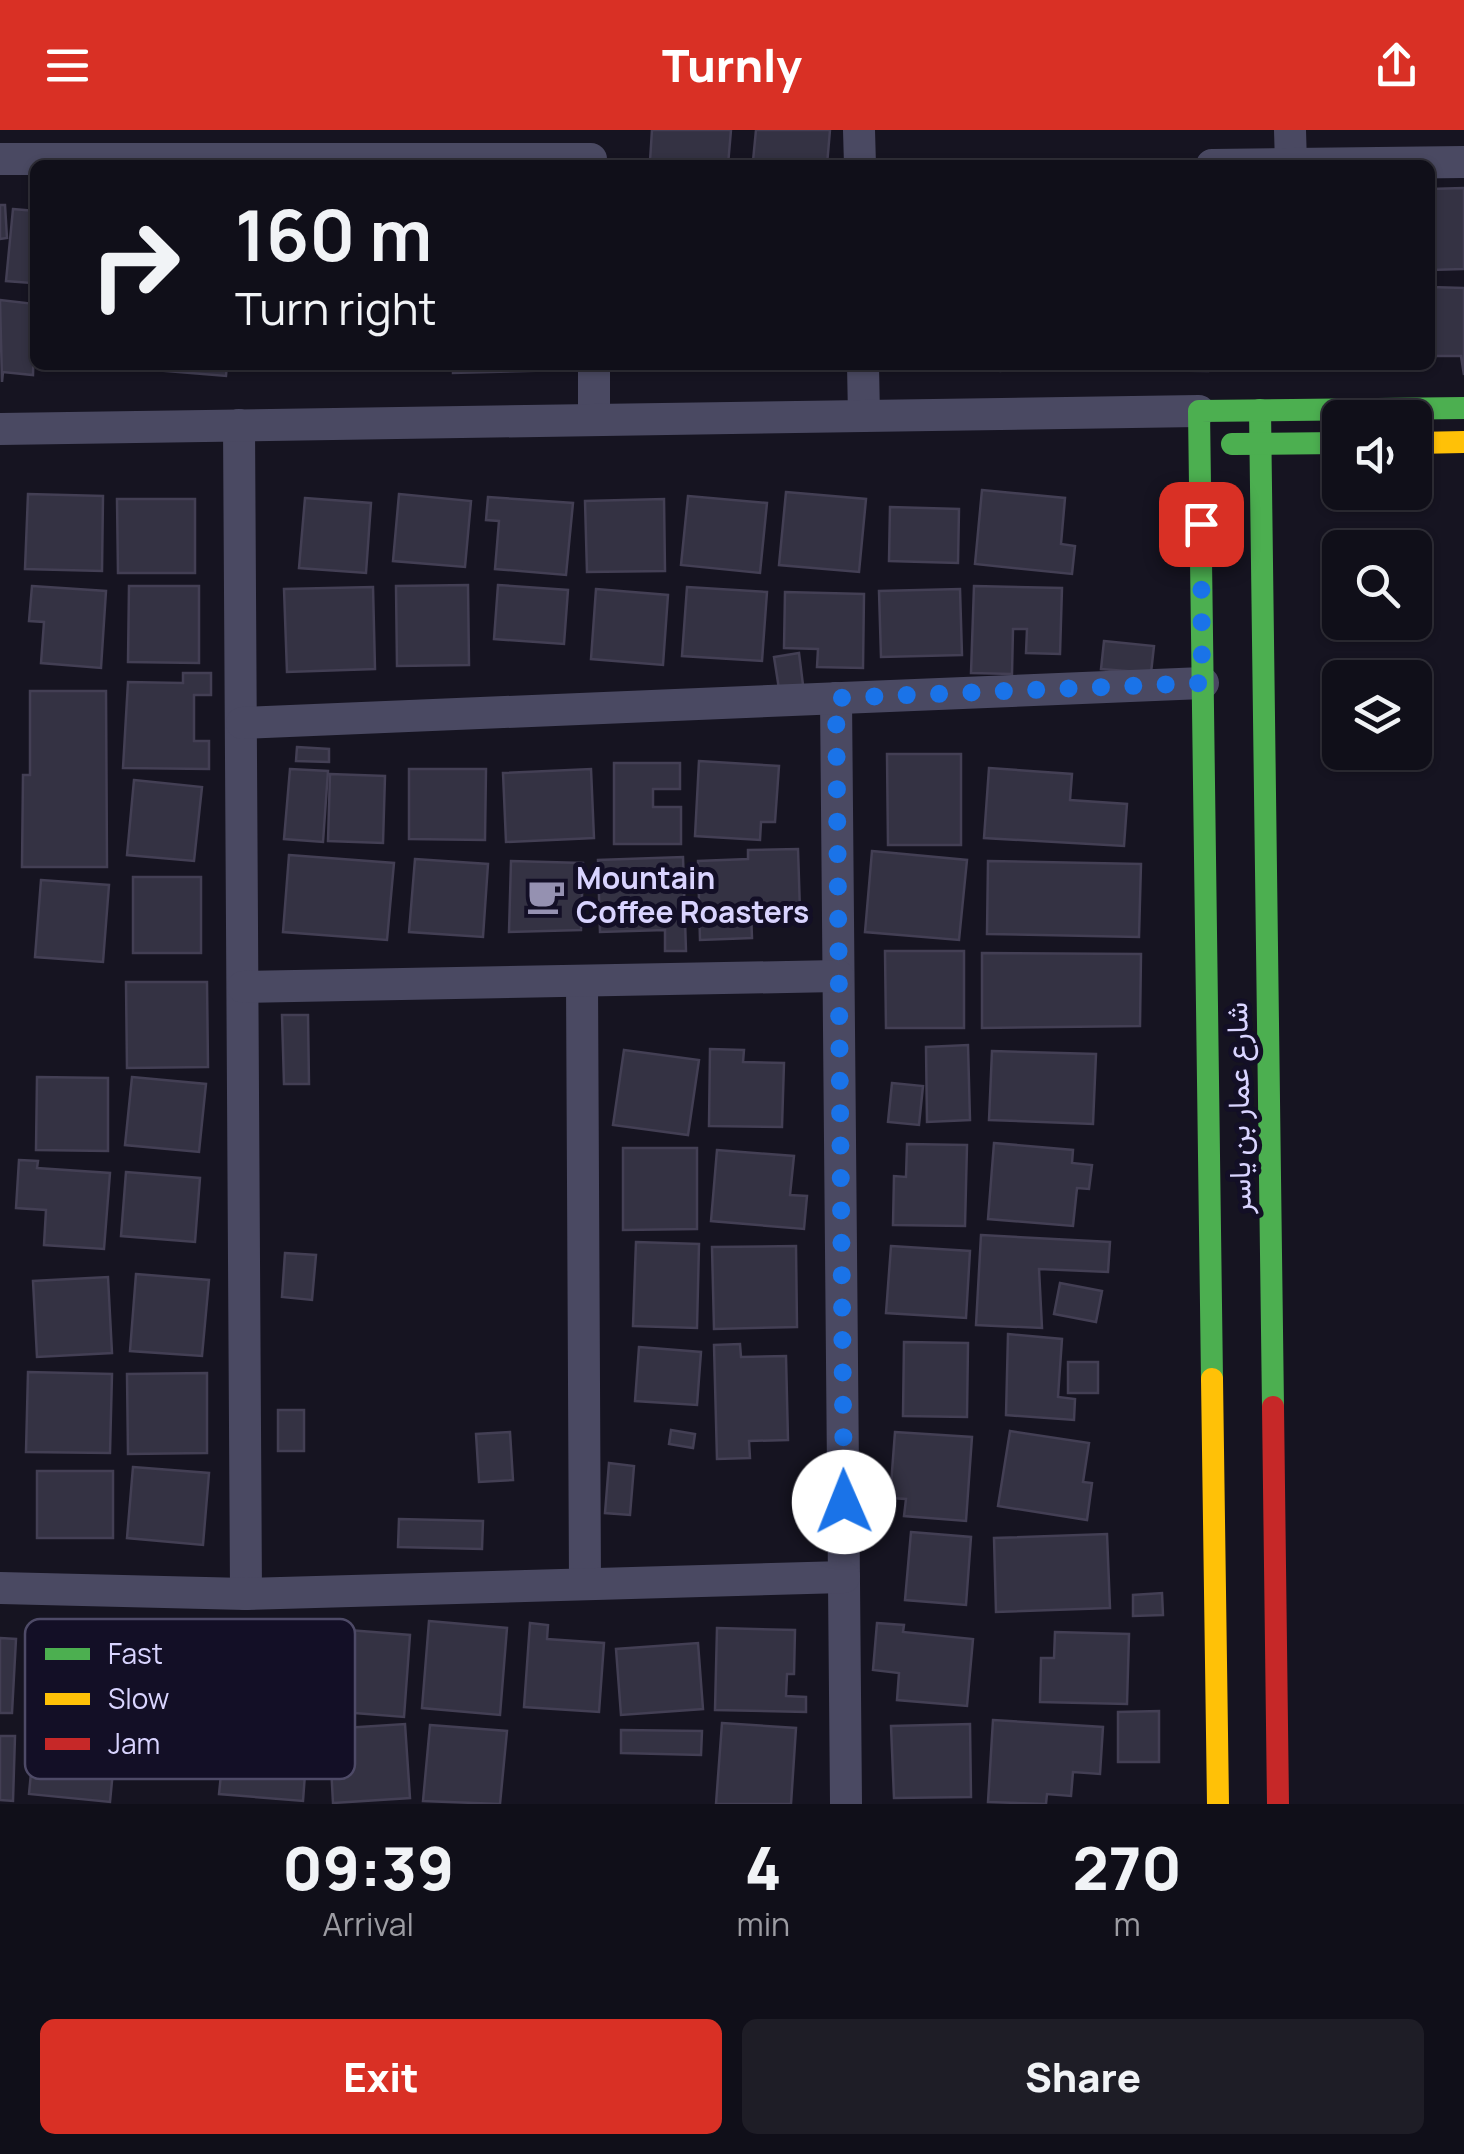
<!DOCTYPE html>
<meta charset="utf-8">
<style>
:root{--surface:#100f19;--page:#1e1d26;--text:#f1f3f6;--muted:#9c9ca2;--line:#302f38;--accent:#d93025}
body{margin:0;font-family:Manrope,Vazirmatn,sans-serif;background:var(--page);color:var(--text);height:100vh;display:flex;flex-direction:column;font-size:38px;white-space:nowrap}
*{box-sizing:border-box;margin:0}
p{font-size:32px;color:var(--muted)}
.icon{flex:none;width:55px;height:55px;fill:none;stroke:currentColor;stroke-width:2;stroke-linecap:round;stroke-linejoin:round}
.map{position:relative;height:1674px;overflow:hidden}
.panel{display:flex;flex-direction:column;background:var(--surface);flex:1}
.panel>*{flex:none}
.guide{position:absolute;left:30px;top:30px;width:1405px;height:210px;border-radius:15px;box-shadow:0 2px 8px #0004,0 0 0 2px var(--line);background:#100f19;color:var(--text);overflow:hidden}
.tools{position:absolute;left:1322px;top:270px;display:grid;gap:20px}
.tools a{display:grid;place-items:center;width:110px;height:110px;border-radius:15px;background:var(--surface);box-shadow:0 2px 8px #0004,0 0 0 2px var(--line);font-size:50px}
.pin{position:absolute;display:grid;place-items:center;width:85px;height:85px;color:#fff;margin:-42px;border-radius:20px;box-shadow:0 5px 15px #0006}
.me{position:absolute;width:110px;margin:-55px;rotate:359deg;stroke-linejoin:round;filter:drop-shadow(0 0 8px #0008)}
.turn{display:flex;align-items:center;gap:35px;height:210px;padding:0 40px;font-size:45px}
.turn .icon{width:130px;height:130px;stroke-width:2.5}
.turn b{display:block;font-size:70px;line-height:85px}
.eta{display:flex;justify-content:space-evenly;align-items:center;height:170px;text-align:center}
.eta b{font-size:60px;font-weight:800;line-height:70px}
.primary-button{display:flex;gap:20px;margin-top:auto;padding:20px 40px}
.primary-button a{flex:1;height:115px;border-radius:15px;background:var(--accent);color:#fff;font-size:40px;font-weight:800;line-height:115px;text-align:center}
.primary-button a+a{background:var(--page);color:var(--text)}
header{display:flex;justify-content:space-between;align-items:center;height:130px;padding:0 40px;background:var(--accent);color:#fff;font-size:45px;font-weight:800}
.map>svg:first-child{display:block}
</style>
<header><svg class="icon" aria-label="menu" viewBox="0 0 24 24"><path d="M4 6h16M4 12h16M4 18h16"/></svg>Turnly<svg class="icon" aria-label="share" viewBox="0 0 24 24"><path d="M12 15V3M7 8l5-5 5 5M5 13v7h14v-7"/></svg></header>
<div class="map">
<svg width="1464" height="1674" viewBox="0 0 1464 1674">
<rect width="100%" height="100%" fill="#161421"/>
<g fill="#343243" stroke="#433f54" stroke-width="2.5">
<polygon points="652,0 731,0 728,35 650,31"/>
<polygon points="756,0 830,0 827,35 753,31"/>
<polygon points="1464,58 1464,139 1430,140 1430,59"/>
<polygon points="0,75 5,75 7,108 0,109"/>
<polygon points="13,79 35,81 31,153 6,151"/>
<polygon points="1430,157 1464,158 1464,245 1461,226 1430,226"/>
<polygon points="0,170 35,174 33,245 3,242 2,252"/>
<polygon points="155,235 227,235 226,246 155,240"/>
<polygon points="251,235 370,235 369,238"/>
<polygon points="453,235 563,235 563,240 453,243"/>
<polygon points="933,235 1000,235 1000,241"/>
<polygon points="1122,235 1208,235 1208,241 1122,240"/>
<polygon points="982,360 1065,368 1061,414 1075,416 1072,444 975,434"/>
<polygon points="786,362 866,369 859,442 779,435"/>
<polygon points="28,364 103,366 102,441 25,439"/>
<polygon points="399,364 471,371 465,437 393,431"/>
<polygon points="688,366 767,373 760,443 681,435"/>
<polygon points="488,367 573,373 566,445 495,439 499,391 486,390"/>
<polygon points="305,368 371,373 366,443 299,438"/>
<polygon points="117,369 195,369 195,443 118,443"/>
<polygon points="664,369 665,441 587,442 585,371"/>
<polygon points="890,377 959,379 958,433 889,431"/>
<polygon points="468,455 469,535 397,536 396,456"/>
<polygon points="498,455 568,460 564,514 494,509"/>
<polygon points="32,456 106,461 101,538 41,533 44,492 29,491"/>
<polygon points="129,456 199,456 199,533 128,532"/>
<polygon points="974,456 1062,458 1060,524 1026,523 1027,499 1013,499 1012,544 971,543"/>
<polygon points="373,457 375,539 287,542 284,459"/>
<polygon points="687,457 767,462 762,531 682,526"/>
<polygon points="596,459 668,465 663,535 591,529"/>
<polygon points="960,459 962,525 881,527 879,461"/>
<polygon points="785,462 864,464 863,538 817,537 818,519 784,518"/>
<polygon points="1104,511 1154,516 1151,543 1101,539"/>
<polygon points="799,523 803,555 779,559 774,527"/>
<polygon points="183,543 211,543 211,565 194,565 194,611 209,611 209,639 123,638 128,552 183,553"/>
<polygon points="30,561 106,561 107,737 22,737 23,645 30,645"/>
<polygon points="297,617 329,619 329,632 296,631"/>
<polygon points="887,624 961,624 961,715 888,715"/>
<polygon points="699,631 779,636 775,692 761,692 760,710 695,706"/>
<polygon points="614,633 680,633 680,659 653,659 653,677 681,677 681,714 614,714"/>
<polygon points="989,638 1072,644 1070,670 1127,674 1124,716 984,708"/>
<polygon points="290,639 328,641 323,712 284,709"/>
<polygon points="409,639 486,639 485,710 409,709"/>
<polygon points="591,639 594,708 506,712 503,643"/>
<polygon points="330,644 385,646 383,713 328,711"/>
<polygon points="134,650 202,657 194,731 127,725"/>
<polygon points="798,719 800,781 751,782 752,808 700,810 698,731 748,729 748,720"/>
<polygon points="872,721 967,730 959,810 865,802"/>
<polygon points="289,725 394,733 387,810 283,802"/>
<polygon points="683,727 686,821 665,821 665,800 600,802 598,730"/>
<polygon points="415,729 488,734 483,807 409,802"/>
<polygon points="511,731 583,733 581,800 509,802"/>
<polygon points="988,731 1141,734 1139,807 987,804"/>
<rect x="133" y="747" width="68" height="76"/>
<polygon points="41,750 109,755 103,832 35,827"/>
<polygon points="885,821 964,821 964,898 886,898"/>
<polygon points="982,823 1141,824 1140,896 982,898"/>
<polygon points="126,852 207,852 208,937 127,938"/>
<polygon points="282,885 308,885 309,954 284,954"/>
<polygon points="968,915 970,990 927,992 926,917"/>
<polygon points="710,919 744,920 743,932 784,933 782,997 709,996"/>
<polygon points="624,920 699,930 688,1005 613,995"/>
<polygon points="992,921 1096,924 1093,994 989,990"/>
<polygon points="37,947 108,948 108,1021 36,1020"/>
<polygon points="132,947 206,954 199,1022 125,1015"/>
<polygon points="892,953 923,956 919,995 888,992"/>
<polygon points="994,1013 1073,1020 1072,1033 1092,1035 1089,1059 1077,1058 1073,1096 988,1089"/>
<polygon points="907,1014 967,1015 965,1096 893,1095 894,1046 906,1047"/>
<polygon points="623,1018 697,1018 697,1099 623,1100"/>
<polygon points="717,1020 794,1026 790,1065 807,1066 804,1099 711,1091"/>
<polygon points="19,1030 38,1031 37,1038 110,1043 104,1119 44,1115 46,1080 16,1078"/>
<polygon points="126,1042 200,1048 195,1112 121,1106"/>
<polygon points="981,1105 1110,1112 1108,1142 1039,1139 1042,1198 976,1195"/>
<polygon points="636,1112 699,1114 697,1198 633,1196"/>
<polygon points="796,1116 797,1197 714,1199 712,1117"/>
<polygon points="891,1116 970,1121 966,1188 886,1183"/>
<polygon points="285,1123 316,1125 312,1170 282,1167"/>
<polygon points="136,1144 209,1150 202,1226 130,1221"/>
<polygon points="108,1147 112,1223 37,1227 33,1151"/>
<polygon points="1060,1153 1102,1161 1096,1192 1054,1184"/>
<polygon points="1008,1204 1062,1209 1058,1267 1075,1269 1074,1290 1006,1285"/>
<polygon points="904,1212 968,1213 967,1287 903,1286"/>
<polygon points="740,1214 741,1227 786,1226 788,1310 749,1311 750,1328 717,1329 714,1215"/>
<polygon points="639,1217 701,1222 697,1275 635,1271"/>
<rect x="1068" y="1232" width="30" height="31"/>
<polygon points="28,1242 112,1244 110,1323 26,1322"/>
<polygon points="207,1243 207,1323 128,1324 127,1244"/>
<rect x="278" y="1280" width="26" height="41"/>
<polygon points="671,1300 695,1304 693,1318 669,1314"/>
<polygon points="1010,1301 1089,1313 1083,1352 1092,1353 1087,1390 998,1376"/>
<polygon points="510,1302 513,1350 479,1352 476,1304"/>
<polygon points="895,1302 972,1307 966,1391 904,1386 906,1369 890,1368"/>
<polygon points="609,1333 634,1336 630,1385 605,1383"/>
<polygon points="133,1337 209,1343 203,1415 127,1408"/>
<rect x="37" y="1341" width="76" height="67"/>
<polygon points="399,1389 483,1391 482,1419 398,1417"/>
<polygon points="911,1402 971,1407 966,1475 905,1470"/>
<polygon points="1107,1404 1110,1478 996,1482 994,1408"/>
<polygon points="1162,1463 1163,1485 1133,1486 1133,1465"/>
<polygon points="429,1491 507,1498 500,1585 422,1578"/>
<polygon points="530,1493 548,1495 547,1509 604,1513 599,1582 524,1577"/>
<polygon points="877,1493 904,1495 903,1502 973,1509 967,1576 897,1570 899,1543 873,1540"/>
<polygon points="717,1498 795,1500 794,1544 787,1544 786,1566 806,1567 806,1582 715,1580"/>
<polygon points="336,1499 410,1505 404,1587 330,1581"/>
<polygon points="1055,1502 1129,1504 1127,1574 1040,1572 1041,1528 1054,1528"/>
<polygon points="0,1508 16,1509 12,1583 0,1583"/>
<polygon points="698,1513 703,1579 621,1585 616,1519"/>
<polygon points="1159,1581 1159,1632 1118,1632 1118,1582"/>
<polygon points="993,1590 1103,1597 1100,1644 1073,1642 1071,1666 1047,1664 1046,1674 988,1672"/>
<polygon points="722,1593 796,1598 791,1674 716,1674"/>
<polygon points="405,1594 410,1668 333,1673 329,1599"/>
<polygon points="970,1594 971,1667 894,1668 891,1596"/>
<polygon points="430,1595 507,1601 500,1674 423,1671"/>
<polygon points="226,1596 308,1603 303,1671 219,1664"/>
<polygon points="35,1600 116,1609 110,1672 29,1664"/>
<polygon points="621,1600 702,1601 701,1625 621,1623"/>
<polygon points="0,1606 15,1606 13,1671 0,1670"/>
</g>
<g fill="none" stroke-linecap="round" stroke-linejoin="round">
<g stroke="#4a4962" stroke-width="32">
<polyline points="859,0 860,35"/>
<polyline points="1290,0 1291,34"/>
<polyline points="0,29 591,29"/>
<polyline points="1212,35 1464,32"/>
<polyline points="594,235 594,290"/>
<polyline points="863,235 864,286"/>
<polyline points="239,295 246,1464"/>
<polyline points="0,299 1199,281"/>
<polyline points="836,568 846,1674"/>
<polyline points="242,593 1203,553"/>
<polyline points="582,851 585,1454"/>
<polyline points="243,857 838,846"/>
<polyline points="0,1458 246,1464 844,1447"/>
</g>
<g stroke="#4caf50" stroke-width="22">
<polyline points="1260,280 1273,1277"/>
<polyline points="1232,314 1340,313"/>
<polyline points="1212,1249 1199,281 1464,278"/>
</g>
<g stroke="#ffc107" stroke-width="22">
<polyline points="1415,313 1464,312"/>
<polyline points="1212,1249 1218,1674"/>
</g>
<polyline stroke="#c62828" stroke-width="22" points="1273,1277 1278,1674"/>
</g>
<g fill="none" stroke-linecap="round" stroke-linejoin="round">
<polyline stroke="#1a73e8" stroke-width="18" stroke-dasharray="0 32.4" points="844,1372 836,568 1202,553 1201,394"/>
</g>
<defs>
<g id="cafe-bare" transform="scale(3)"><path d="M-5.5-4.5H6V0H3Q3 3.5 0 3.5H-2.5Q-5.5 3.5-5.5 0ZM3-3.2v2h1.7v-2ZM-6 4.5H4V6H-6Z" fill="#9591b1" stroke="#130f26" stroke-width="2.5" paint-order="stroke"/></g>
</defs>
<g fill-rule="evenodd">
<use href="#cafe-bare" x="546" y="766"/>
</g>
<g text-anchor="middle" stroke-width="10" stroke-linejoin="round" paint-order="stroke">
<g font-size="30" font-weight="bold" fill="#d9d4ff" stroke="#130f26" text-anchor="start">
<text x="576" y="759">Mountain<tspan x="576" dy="34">Coffee Roasters</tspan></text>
</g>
<g font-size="30" fill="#d9d4ff" stroke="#130f26">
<text transform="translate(1239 978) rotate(-91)" y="10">شارع عمار بن ياسر</text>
</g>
</g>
<rect x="25" y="1489" width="330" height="160" rx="15" fill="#130f26" stroke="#4e4a67" stroke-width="2.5"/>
<rect x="45" y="1518" width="45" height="12" fill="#4caf50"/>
<rect x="45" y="1563" width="45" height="12" fill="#ffc107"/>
<rect x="45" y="1608" width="45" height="12" fill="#c62828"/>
<g font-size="28" fill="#d9d4ff">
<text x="108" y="1534">Fast</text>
<text x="108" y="1579">Slow</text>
<text x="108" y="1624">Jam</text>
</g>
</svg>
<div class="tools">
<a><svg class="icon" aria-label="sound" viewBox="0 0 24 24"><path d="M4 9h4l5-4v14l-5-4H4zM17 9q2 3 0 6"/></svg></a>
<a><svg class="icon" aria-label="search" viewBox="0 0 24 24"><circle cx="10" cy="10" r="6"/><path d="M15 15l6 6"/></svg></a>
<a><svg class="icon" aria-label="layers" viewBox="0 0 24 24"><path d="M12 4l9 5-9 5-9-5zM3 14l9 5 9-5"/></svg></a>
</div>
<div class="pin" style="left:1201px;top:394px;background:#d93025"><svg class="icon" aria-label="arrive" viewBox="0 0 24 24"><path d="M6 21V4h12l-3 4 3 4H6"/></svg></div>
<svg class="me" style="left:844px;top:1372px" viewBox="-20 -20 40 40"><circle r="19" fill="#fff"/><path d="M0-13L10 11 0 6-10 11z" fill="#1a73e8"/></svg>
<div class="guide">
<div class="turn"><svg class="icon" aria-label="right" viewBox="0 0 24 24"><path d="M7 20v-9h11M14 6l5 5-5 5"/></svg><div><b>160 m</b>Turn right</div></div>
</div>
</div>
<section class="panel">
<div class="eta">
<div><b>09:39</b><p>Arrival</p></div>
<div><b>4</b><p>min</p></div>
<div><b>270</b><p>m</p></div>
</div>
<div class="primary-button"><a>Exit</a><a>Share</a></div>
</section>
